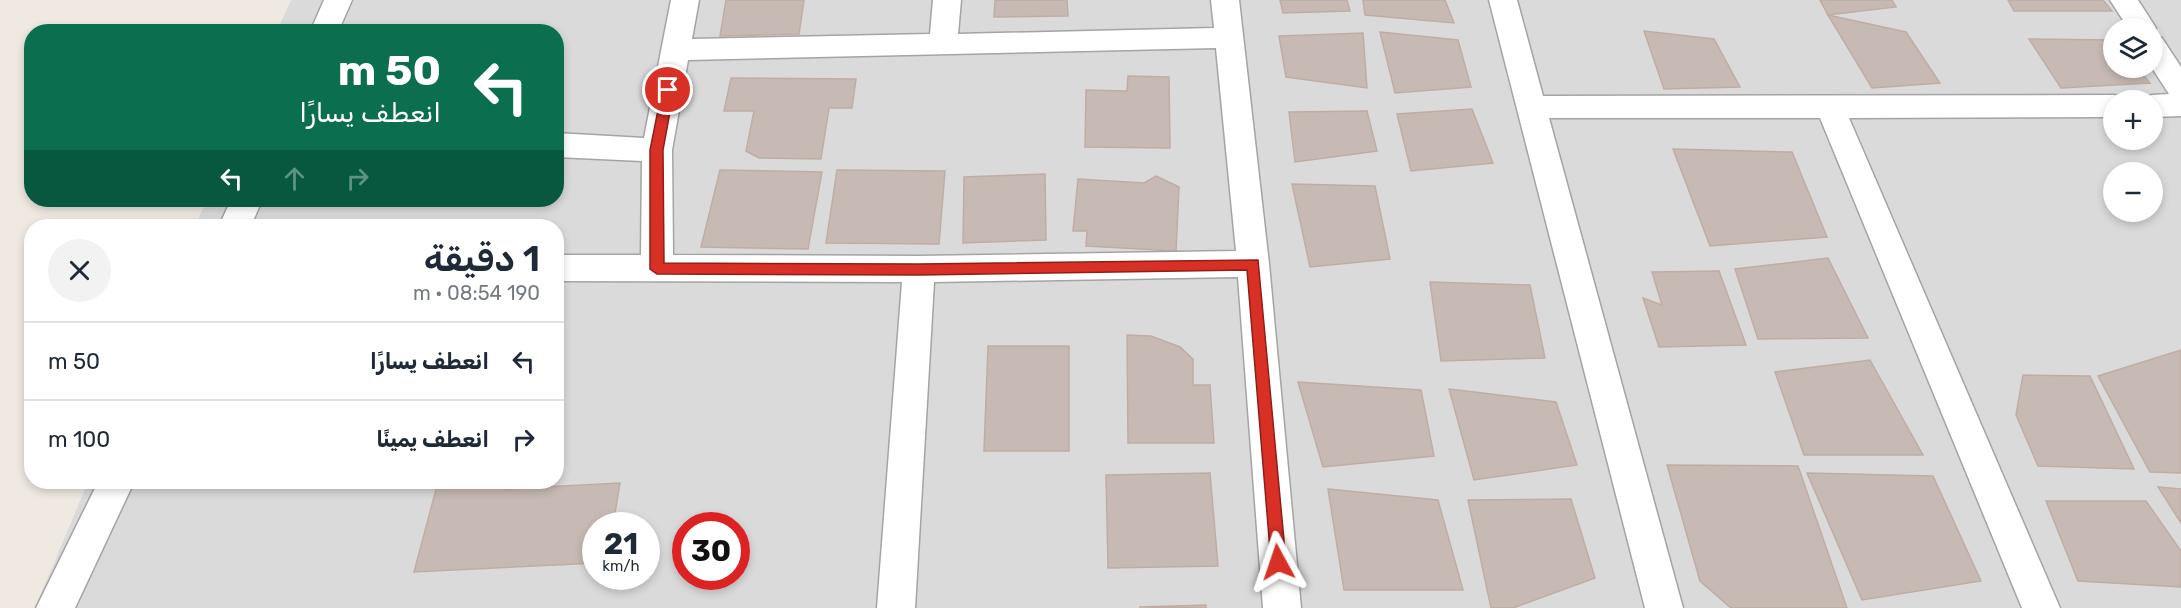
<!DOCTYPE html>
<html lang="ar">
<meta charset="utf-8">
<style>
:root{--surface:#fff;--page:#f2f2f3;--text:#1f2937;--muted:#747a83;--line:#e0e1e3}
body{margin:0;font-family:Rubik,Cairo,sans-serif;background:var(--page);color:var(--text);direction:rtl;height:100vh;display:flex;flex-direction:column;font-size:22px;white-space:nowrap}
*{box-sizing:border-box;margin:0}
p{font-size:20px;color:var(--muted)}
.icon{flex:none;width:33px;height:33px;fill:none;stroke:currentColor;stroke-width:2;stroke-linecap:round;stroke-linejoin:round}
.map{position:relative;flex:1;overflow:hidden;direction:ltr}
.side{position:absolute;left:24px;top:219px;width:540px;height:270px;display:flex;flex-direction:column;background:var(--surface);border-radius:24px;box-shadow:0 3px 9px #0003;direction:rtl}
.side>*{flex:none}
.hud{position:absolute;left:24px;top:24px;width:540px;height:183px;border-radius:24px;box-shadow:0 3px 9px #0003;direction:rtl;background:#0b6e4f;color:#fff;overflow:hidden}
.fabs{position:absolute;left:2103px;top:18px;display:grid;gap:12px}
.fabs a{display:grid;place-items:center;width:60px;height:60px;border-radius:50%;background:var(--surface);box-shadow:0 3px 9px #0003;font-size:30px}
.speed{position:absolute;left:582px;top:512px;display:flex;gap:12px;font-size:30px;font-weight:700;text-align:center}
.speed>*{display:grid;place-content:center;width:78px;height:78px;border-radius:50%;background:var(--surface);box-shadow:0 3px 9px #0003;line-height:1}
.speed small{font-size:15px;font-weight:400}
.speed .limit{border:9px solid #d22;background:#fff;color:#111}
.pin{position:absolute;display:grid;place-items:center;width:51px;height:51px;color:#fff;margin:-26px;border:3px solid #fff;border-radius:50%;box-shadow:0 2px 6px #0007}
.me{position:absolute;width:66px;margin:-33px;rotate:355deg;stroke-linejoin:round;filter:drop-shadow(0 0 4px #0008)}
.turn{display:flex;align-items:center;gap:21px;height:126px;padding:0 24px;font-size:27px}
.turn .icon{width:78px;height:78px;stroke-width:2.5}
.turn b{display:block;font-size:42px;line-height:51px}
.lanes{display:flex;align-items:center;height:57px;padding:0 24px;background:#0003;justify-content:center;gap:30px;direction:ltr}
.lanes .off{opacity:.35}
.round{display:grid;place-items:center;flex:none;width:63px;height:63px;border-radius:32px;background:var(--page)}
.summary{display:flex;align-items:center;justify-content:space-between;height:102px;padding:0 24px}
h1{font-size:36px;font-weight:600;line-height:45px}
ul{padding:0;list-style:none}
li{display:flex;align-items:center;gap:18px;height:78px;padding:0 24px;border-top:2px solid var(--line)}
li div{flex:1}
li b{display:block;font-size:22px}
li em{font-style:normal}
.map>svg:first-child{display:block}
</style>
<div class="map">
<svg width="2181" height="608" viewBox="0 0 2181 608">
<rect width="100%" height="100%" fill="#efe9e2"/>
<path fill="#dbdada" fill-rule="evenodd" d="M 291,0 L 2181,0 L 2181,608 L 35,608 L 88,482 L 556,482 L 556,226 L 195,226 L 207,200 L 556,200 L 556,32 L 277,31 ZM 2114,28 L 2152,28 L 2152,68 L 2114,68 ZM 2114,100 L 2152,100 L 2152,140 L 2114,140 ZM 2114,172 L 2152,172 L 2152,212 L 2114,212 ZM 596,525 L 646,525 L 646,576 L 596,576 ZM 686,525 L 736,525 L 736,576 L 686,576 Z"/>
<g fill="#c7bab5" stroke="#c1aca4" stroke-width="1.5">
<polygon points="726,0 804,0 799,34 720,36"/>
<polygon points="995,0 1067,0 1068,16 994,17"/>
<polygon points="1280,0 1347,0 1350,11 1283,13"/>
<polygon points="1363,0 1445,0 1454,23 1365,15"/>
<polygon points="1820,0 1892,0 1896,7 1828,15"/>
<polygon points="2008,0 2103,0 2112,11 2014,11"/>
<polygon points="1828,15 1906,32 1940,83 1872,88"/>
<polygon points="1644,31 1714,39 1740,87 1664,89"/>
<polygon points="1380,32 1458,40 1471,87 1395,93"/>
<polygon points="1363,33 1367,88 1286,77 1279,36"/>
<polygon points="2029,39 2113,40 2114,68 2137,68 2150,83 2061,88"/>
<polygon points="1128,76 1169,77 1170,148 1085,147 1086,90 1127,91"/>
<polygon points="731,78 856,79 852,108 829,108 821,159 759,158 746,151 754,111 724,111"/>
<polygon points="1472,109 1493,163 1411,171 1397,114"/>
<polygon points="1367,111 1377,151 1295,162 1289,112"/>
<polygon points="1673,149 1792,152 1827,237 1710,246"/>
<polygon points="720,170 822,172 808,249 701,247"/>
<polygon points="837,170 945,171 939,244 826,243"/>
<polygon points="1045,174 1046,240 963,243 964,177"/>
<polygon points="1156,176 1179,187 1176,251 1086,246 1087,231 1073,231 1078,179 1144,183"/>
<polygon points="1292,184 1375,186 1390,259 1310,267"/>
<polygon points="1828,258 1868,338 1758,339 1735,269"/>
<polygon points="1719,271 1746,345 1659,347 1643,298 1662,305 1652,272"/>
<polygon points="1430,282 1530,285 1545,358 1441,361"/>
<polygon points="1127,335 1151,336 1180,347 1193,359 1193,385 1210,385 1214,443 1128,443"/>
<polygon points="988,346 1069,346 1069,451 984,451"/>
<polygon points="2181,350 2181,473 2150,472 2098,376"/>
<polygon points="1870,360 1923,455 1804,455 1775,372"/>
<polygon points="2023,375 2090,376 2134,469 2038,466 2016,415"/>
<polygon points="1298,382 1421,390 1434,456 1323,467"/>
<polygon points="1449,389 1556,402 1577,465 1474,480"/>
<polygon points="1667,465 1798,466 1847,608 1731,608 1700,581"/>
<polygon points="1210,473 1218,566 1108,568 1106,475"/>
<polygon points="1807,473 1933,476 1981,581 1862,600"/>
<polygon points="438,482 506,482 505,489 620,483 613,525 596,525 596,563 414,572"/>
<polygon points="2158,487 2181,489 2181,523"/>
<polygon points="1328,489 1438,500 1463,590 1344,590"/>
<polygon points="1571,499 1595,578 1513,608 1491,608 1468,500"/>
<polygon points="2046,501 2146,501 2181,551 2181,587 2078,581"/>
<polygon points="1206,605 1206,608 1139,607"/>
</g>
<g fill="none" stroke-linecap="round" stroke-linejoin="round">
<g stroke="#a4a4a4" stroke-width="3">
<g id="minor">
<polygon points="324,0 352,0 338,32 310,32"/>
<path d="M 671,0 L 699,0 L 692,39 L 930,34 L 933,0 L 961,0 L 958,34 L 1214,28 L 1211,0 L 1239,0 L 1269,264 L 1301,608 L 1263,608 L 1238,277 L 934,282 L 915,608 L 877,608 L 902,282 L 556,281 L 556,255 L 641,255 L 642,161 L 556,157 L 556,133 L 644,138 ZM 1216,48 L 1236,251 L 919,256 L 673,255 L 672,150 L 688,60 Z"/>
<polygon points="1489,0 1517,0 1543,96 2114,95 2124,98 2126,100 2114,100 2114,117 1849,118 2060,608 2022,608 1820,118 1549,118 1683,608 1645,608"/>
<polygon points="2110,0 2138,0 2156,28 2152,34 2152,28 2128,28"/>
<polygon points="2152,35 2162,38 2181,67 2181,116 2152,117 2152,100 2140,100 2152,95 2169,94 2152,68"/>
<polygon points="231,200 262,200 251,226 219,226"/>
<polygon points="98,482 134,482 75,608 36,608"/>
</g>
</g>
<use href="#minor" fill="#fff" fill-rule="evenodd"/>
</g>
<polygon fill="#d93025" stroke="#8d1f18" stroke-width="1.5" points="668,85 674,90 663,150 664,263 919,264 1258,260 1286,562 1284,567 1278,570 1273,567 1271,562 1247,270 919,275 657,274 650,269 650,150 662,90"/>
</svg>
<div class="fabs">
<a><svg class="icon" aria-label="layers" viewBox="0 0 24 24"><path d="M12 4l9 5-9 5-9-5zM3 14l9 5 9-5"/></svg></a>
<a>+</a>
<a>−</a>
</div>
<div class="speed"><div>21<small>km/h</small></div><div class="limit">30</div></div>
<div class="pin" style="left:668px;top:90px;background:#d93025"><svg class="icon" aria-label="arrive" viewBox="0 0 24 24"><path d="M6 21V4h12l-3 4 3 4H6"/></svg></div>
<svg class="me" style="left:1278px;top:562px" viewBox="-20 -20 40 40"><path d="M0-17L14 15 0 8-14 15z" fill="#d93025" stroke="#fff" stroke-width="4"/></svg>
<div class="hud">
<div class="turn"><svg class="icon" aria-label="left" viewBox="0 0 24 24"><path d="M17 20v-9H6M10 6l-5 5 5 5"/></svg><div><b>50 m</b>انعطف يسارًا</div></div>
<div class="lanes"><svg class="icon" aria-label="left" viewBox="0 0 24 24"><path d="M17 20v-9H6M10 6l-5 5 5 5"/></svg><svg class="icon off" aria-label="ahead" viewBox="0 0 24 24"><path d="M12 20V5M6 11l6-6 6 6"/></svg><svg class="icon off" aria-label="right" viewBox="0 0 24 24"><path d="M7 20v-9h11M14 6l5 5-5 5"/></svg></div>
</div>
<section class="side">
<div class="summary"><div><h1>1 دقيقة</h1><p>190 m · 08:54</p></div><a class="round"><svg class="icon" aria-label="close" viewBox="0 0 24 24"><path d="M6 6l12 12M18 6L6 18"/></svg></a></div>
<ul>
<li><svg class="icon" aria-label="left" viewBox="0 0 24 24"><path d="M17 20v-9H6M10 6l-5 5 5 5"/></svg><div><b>انعطف يسارًا</b></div><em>50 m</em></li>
<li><svg class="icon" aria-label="right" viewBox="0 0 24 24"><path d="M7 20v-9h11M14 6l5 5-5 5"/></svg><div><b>انعطف يمينًا</b></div><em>100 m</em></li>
</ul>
</section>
</div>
